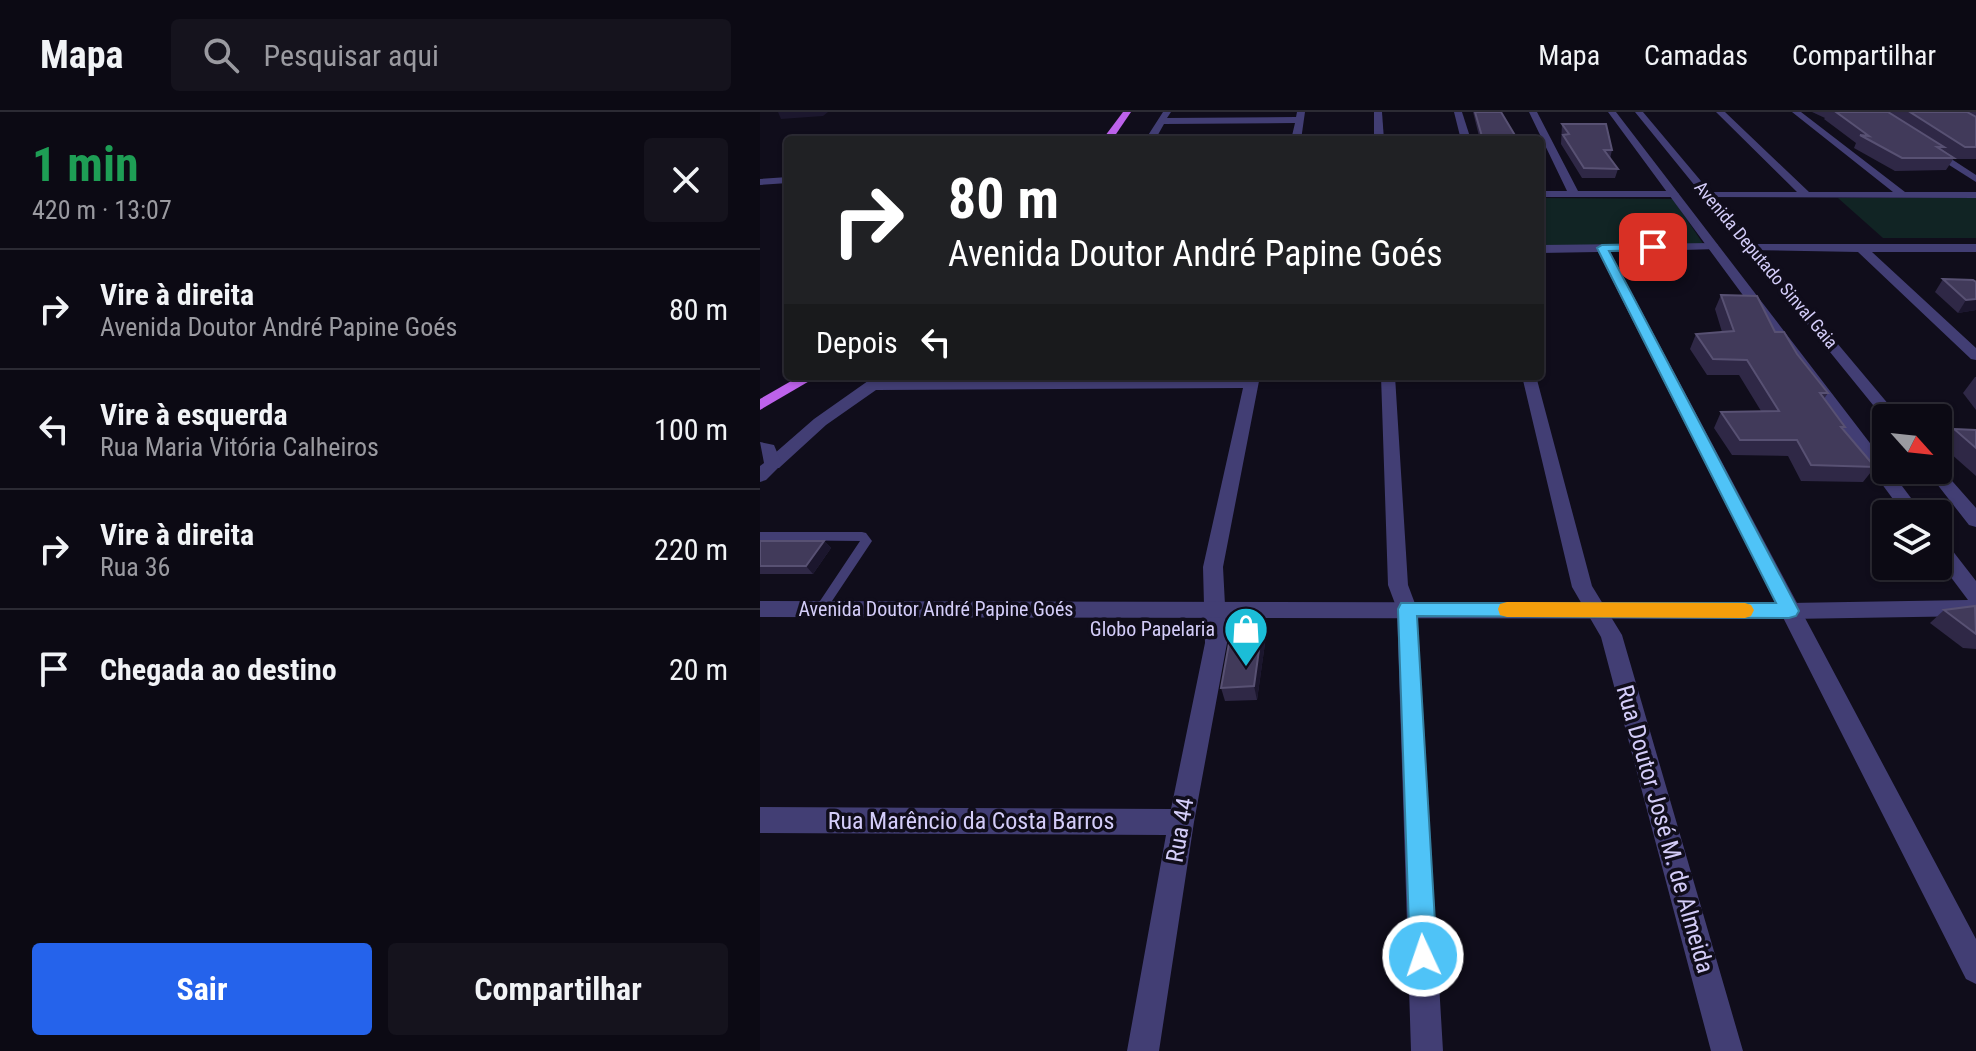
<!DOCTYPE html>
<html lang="pt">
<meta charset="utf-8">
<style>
:root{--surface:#0c0a14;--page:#15131d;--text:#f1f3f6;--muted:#9a9aa0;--line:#2c2b34;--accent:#2563eb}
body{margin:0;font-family:"Roboto Condensed",sans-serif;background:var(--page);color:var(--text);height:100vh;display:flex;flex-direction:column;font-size:30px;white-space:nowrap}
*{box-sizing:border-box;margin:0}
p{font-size:26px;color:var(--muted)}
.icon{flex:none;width:44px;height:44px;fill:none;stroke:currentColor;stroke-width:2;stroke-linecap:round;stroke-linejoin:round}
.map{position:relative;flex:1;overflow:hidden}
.drawer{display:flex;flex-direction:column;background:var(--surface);width:760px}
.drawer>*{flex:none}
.guide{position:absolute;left:24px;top:24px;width:760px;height:244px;border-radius:8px;box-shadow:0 2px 6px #0004,0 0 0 2px var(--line);background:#202124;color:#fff;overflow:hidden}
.needle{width:52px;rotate:117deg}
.fabs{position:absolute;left:1112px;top:292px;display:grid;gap:16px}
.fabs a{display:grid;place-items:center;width:80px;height:80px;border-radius:8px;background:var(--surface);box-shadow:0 2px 6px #0004,0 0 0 2px var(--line);font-size:40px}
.pin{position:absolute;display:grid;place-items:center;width:68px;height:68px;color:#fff;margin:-34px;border-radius:16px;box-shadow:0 4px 12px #0006}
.me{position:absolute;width:88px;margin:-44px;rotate:357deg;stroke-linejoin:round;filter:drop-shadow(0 0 6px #0008)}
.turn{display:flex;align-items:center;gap:28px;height:168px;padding:0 32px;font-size:36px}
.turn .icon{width:104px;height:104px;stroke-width:2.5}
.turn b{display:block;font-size:56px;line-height:68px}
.then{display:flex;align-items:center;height:76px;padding:0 32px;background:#0003;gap:16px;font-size:30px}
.round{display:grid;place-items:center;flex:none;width:84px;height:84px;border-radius:8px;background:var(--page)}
.summary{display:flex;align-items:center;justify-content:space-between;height:136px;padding:0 32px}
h1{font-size:48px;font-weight:700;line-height:60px;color:#1e9e55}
.primary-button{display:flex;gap:16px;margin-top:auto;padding:16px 32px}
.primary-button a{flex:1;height:92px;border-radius:8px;background:var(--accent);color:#fff;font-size:32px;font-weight:700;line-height:92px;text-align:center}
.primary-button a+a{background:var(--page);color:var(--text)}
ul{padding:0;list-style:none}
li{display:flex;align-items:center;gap:24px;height:120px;padding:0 32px;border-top:2px solid var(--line)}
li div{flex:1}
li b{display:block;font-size:30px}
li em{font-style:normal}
header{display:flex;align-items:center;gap:48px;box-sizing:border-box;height:112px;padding:0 40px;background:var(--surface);border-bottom:2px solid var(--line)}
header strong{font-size:38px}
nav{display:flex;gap:44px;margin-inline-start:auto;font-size:28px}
.search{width:560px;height:72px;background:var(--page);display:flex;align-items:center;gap:20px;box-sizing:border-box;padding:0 28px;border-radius:8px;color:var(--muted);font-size:30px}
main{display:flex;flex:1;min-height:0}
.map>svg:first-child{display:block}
</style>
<header>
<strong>Mapa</strong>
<div class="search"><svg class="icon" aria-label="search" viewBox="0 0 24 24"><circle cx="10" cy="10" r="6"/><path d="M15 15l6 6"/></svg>Pesquisar aqui</div>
<nav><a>Mapa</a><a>Camadas</a><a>Compartilhar</a></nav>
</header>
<main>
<section class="drawer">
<div class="summary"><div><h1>1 min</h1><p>420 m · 13:07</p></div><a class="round"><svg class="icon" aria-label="close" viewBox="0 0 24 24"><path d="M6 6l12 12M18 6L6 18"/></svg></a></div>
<ul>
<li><svg class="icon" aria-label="right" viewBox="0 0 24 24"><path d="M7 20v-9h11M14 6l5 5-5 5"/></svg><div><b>Vire à direita</b><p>Avenida Doutor André Papine Goés</p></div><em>80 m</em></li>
<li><svg class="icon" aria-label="left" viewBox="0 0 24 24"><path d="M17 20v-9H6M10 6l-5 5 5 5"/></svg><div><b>Vire à esquerda</b><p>Rua Maria Vitória Calheiros</p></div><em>100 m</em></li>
<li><svg class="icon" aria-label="right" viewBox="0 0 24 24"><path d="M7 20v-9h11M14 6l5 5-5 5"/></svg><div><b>Vire à direita</b><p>Rua 36</p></div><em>220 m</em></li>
<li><svg class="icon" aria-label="arrive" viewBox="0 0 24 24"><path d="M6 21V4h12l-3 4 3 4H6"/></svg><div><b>Chegada ao destino</b></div><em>20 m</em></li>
</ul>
<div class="primary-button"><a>Sair</a><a>Compartilhar</a></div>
</section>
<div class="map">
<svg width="1216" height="939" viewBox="0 0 1216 939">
<rect width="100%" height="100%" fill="#100d1b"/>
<g fill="#112424">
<polygon points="780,86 913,87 944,133 780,133"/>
<polygon points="1078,86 1216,86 1216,126 1123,126"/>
</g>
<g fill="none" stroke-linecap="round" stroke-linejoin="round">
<polygon fill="#423e74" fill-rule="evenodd" points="0,420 102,420 106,421 112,429 64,501 56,501 54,498 100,429 0,428"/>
<g fill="#423e74" fill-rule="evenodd">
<polygon points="403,0 411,0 407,6 536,5 537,0 545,0 541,28 531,28 535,11 404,12 395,28 385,28"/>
<polygon points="614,0 622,0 624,28 614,28"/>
<polygon points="694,0 702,0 711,28 701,28"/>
<polygon points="769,0 777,0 818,79 914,79 919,82 914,85 780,85 780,79 807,79"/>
<polygon points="956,0 965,0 1049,80 1133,80 1032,0 1041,0 1145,80 1216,80 1216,86 944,85 944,81 948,80 1037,80"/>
<polygon points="1167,35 1173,35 1216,63 1216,70 1167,39"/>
<polygon points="28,65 28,71 0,73 0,67"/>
<polygon points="954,131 958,133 958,137 850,140 1216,827 1216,872 1206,867 838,140 780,141 780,133"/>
<polygon points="992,132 1216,132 1216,140 1112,140 1216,236 1216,248 1211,247 1098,140 988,138 988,134"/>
<polygon points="115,264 128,264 128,268 500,264 463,455 467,531 434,710 399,939 367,939 406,723 0,721 0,695 411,697 445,531 443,455 483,276 116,278 66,313 19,356 7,356 4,352 7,348 54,307"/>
<polygon points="621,264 635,264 648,473 657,497 683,939 651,939 637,497 628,473"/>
<polygon points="762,264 776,264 832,474 862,523 983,939 951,939 841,525 812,475"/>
</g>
<g fill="#423e74" fill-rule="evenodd">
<polygon points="848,0 856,0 1126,352 1126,358 1130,358 1163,402 1144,402"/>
<polygon points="875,0 883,0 1140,306 1126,306 1126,309"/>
<polygon points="0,330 14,333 22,352 6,368 0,370 0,354 4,351"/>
<polygon points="1178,353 1216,396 1216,415 1209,413 1166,358 1178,358"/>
<polygon points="1178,427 1185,429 1216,469 1216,504 1029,507 0,505 0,489 1029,491 1208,488 1178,448"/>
</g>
<g fill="#bd62eb" fill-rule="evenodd">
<polygon points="363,0 371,0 352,28 342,28"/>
<polygon points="40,264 58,264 0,298 0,287"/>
</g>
</g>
<g fill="#2f2846">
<polygon points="713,0 741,0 756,25 778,28 720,28"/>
<polygon points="1052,0 1216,0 1216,47 1197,47 1182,37 1194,46 1186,58 1135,59 1094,36 1096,31 1064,7 1065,6"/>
<polygon points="802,12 852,38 850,47 858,57 855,66 822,66 801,32"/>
<polygon points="1183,167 1216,198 1198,201 1175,180"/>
<polygon points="961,183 1015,220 1037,242 1068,281 1064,287 1085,315 1083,317 1115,355 1103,370 1041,369 1028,344 972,343 954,316 961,300 1001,299 979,263 947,263 930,237 936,222 962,220 955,197"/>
<polygon points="1215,265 1216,265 1216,298 1203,281"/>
<polygon points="1194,317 1216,318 1216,364 1181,333"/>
<polygon points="0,429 64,429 71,436 53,462 0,462"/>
<polygon points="1216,494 1216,537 1203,536 1170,511 1184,498"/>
<polygon points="503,509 506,524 497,588 465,589 461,576"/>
</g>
<g fill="#1b162d">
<polygon points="18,0 68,0 63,4 21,7"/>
<polygon points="1216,187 1216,198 1198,201 1206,188"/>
<polygon points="64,429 71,436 53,462 46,454"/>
<polygon points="503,509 506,524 497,588 494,574"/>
</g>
<g fill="#413a5a" stroke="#585173" stroke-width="2">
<polygon points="715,0 741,0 756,25 778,25 778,28 723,28"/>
<polygon points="1076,0 1128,0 1184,35 1177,35 1194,46 1142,46 1100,23 1109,24"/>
<polygon points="1150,0 1207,0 1216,5 1216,35 1205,35"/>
<polygon points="802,12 846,12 852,38 844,38 858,57 824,56 803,23 809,22"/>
<polygon points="1183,167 1213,168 1216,170 1216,187 1206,188"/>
<polygon points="961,183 997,184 1015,220 1024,220 1037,242 1068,281 1060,281 1085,315 1081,315 1115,355 1051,353 1037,328 980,328 961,300 1019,299 987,248 953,247 936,222 974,219"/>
<polygon points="1194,317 1216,318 1216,336"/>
<polygon points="0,429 64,429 46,454 0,454"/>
<polygon points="1215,494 1216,522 1184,498"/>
<polygon points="473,509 503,509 494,574 461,576"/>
</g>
<polygon fill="#4fc3f7" stroke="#337fa1" stroke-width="2" points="893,132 898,135 896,138 849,139 1039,499 1036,504 1029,506 657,504 677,844 673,854 663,858 654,854 650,844 638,497 641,491 1016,491 837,136 842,133"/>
<polygon fill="#f59e0b" points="747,490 985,491 991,493 994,498 991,504 985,506 747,505 740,503 738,497 740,492"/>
<defs>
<g id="shop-pin" transform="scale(2.3)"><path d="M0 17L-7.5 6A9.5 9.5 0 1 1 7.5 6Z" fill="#1bbdd7" stroke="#100d1b"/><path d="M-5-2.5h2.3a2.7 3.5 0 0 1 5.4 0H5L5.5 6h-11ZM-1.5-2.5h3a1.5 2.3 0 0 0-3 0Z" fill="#fff"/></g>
</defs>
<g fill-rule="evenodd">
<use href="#shop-pin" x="486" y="517"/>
</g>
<g text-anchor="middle" stroke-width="7" stroke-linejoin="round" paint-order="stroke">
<g font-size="18" fill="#d4cdf9" stroke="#100d1b">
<text transform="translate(1006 153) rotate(50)" y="6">Avenida Deputado Sinval Gaia</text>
</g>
<g font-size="20" fill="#d4cdf9" stroke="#100d1b">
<text x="176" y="504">Avenida Doutor André Papine Goés</text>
</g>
<g font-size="20" fill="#d4cdf9" stroke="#100d1b" text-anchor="end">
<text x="455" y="524">Globo Papelaria</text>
</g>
<g font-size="24" fill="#d4cdf9" stroke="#100d1b">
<text x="211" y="717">Rua Marêncio da Costa Barros</text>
<text transform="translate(905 717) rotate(74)" y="8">Rua Doutor José M. de Almeida</text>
<text transform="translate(420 718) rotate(-80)" y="8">Rua 44</text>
</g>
</g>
</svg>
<div class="fabs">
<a><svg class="needle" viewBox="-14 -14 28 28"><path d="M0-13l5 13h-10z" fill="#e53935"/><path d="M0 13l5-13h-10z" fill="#9a9aa0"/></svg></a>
<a><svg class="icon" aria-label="layers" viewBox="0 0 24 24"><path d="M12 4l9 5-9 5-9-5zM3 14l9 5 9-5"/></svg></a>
</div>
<div class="pin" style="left:893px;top:135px;background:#d93025"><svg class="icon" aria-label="arrive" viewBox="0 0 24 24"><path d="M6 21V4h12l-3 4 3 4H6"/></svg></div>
<svg class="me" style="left:663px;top:844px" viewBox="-20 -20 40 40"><circle r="17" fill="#4fc3f7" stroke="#fff" stroke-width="3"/><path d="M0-11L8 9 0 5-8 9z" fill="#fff"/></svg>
<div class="guide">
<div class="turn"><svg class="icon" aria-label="right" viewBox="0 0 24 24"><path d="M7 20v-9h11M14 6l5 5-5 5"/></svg><div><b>80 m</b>Avenida Doutor André Papine Goés</div></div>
<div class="then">Depois<svg class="icon" aria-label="left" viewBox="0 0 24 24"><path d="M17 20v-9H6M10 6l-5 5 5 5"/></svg></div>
</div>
</div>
</main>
